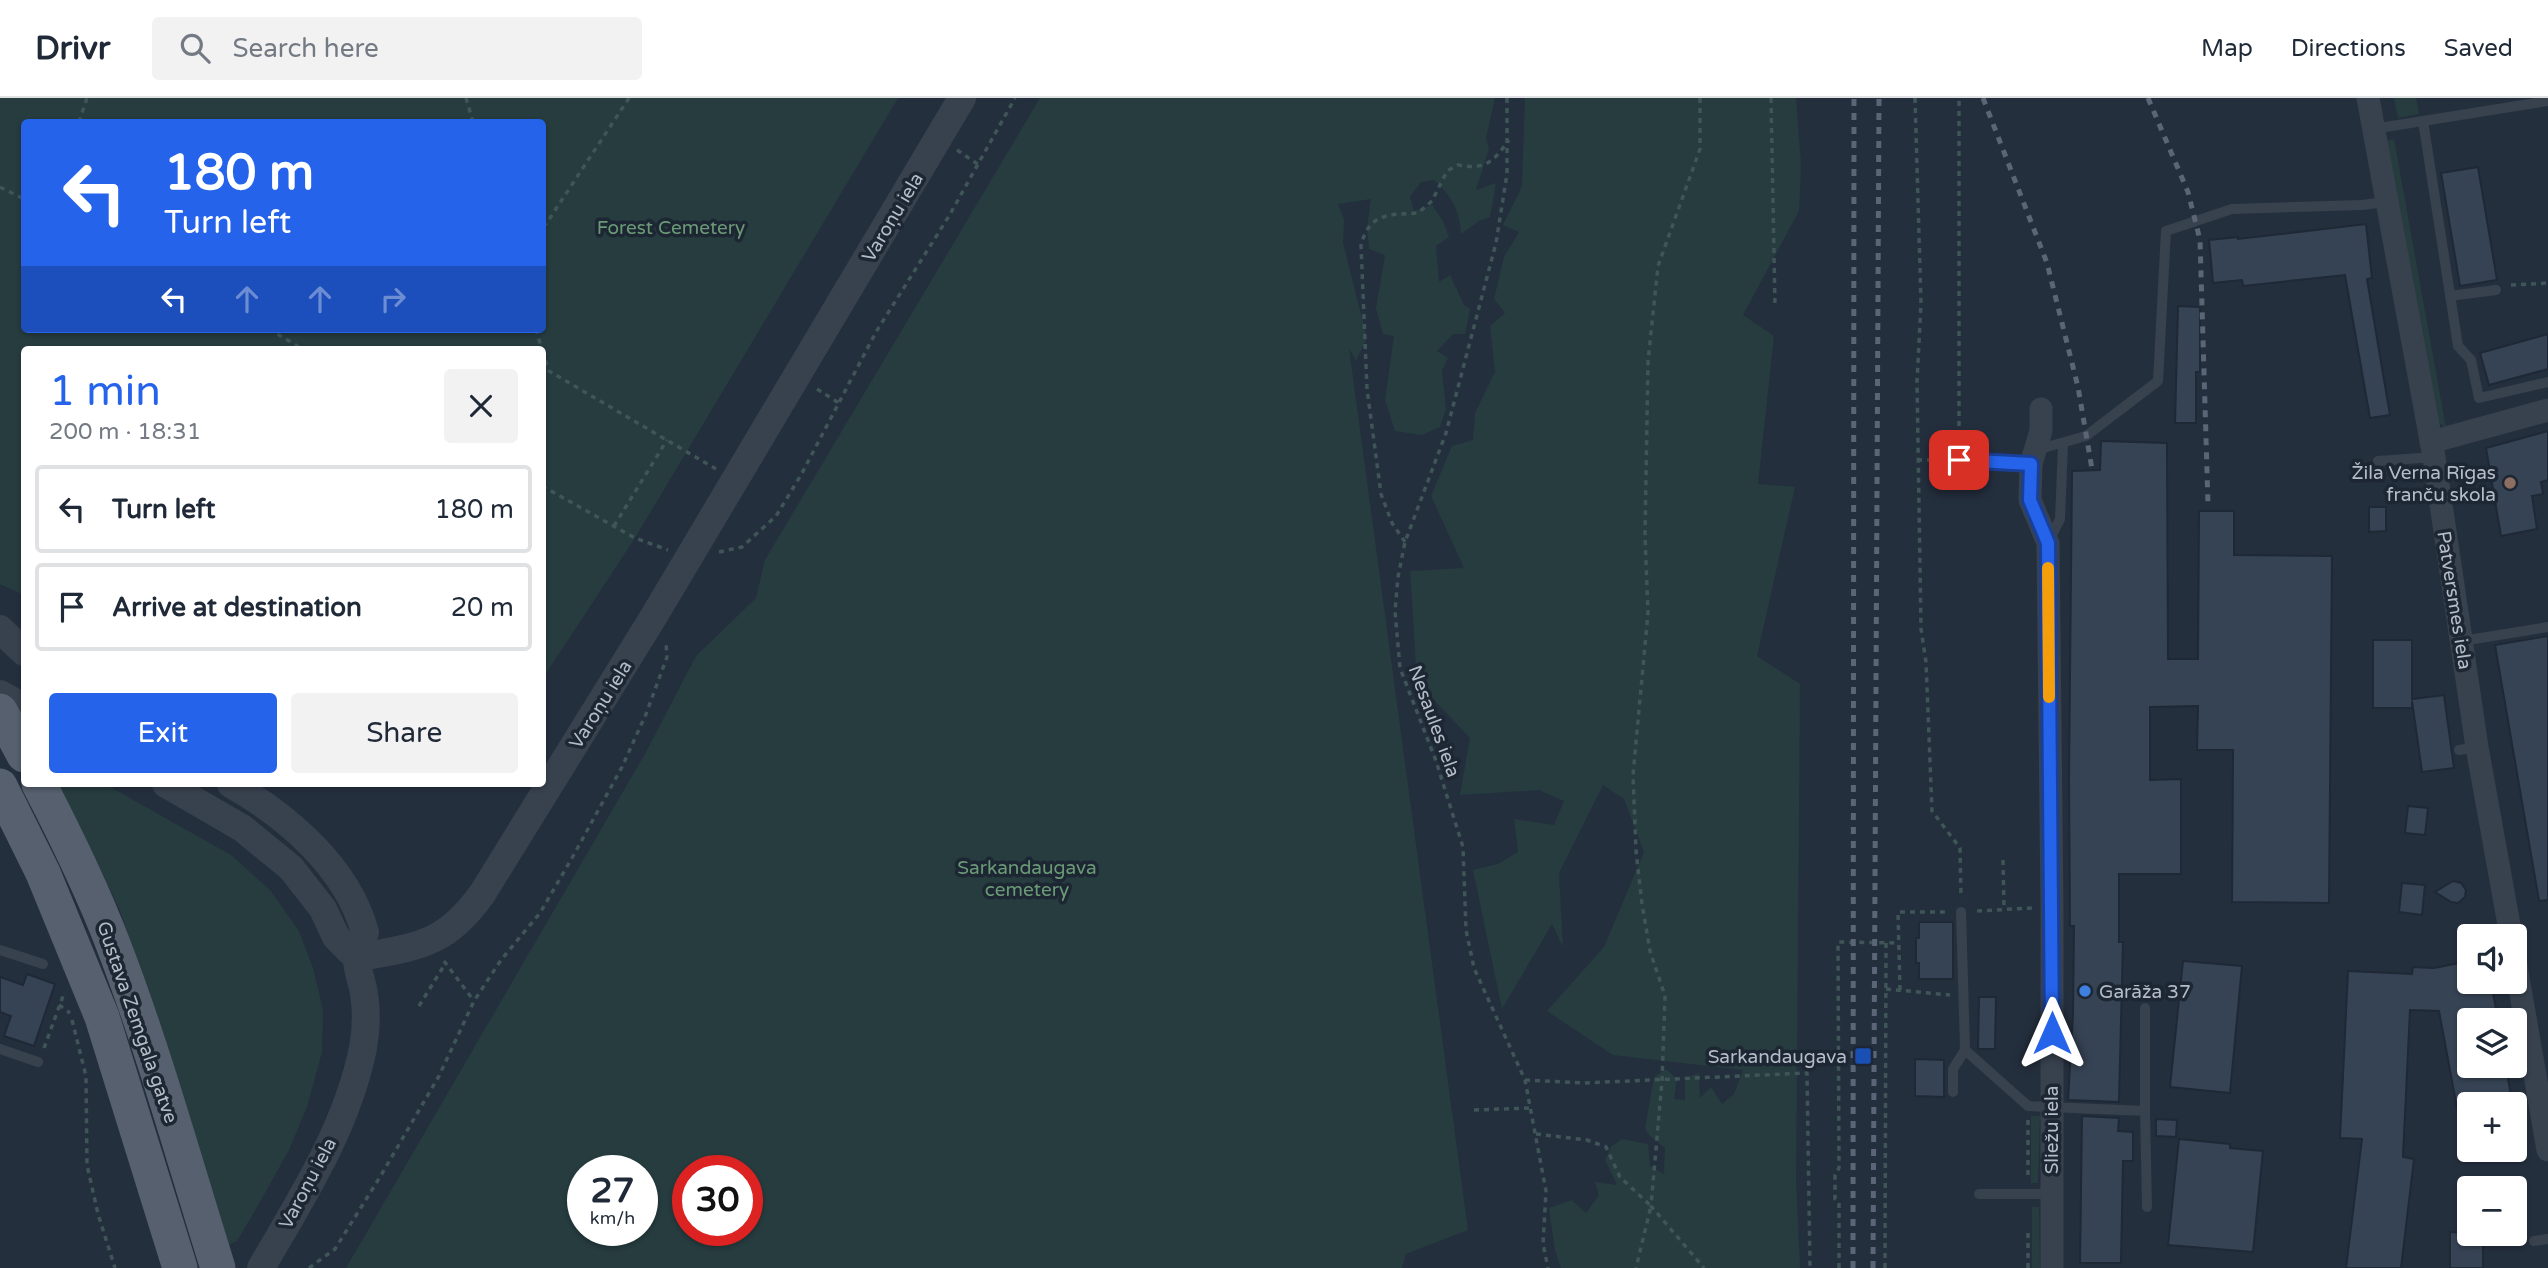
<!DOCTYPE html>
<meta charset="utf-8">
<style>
:root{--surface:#fff;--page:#f2f2f3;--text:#1f2937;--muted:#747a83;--line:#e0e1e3;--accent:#2563eb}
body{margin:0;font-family:"Varela Round",sans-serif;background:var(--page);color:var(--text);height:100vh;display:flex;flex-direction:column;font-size:26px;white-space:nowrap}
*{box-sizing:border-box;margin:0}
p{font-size:23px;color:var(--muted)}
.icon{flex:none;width:38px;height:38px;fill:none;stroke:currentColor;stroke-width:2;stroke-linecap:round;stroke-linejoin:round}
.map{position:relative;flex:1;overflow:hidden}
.drawer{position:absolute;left:21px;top:248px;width:525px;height:441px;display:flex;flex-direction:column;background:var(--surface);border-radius:7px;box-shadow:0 2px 5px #0004}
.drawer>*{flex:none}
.hud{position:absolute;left:21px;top:21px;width:525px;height:214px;border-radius:7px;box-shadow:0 2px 5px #0004;background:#2563eb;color:#fff;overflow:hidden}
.tools{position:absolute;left:2457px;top:826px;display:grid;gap:14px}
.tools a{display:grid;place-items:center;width:70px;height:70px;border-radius:7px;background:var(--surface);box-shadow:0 2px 5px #0004;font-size:35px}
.speed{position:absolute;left:567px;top:1057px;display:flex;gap:14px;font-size:35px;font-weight:700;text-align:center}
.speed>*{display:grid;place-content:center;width:91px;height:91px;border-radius:50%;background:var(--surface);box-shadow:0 2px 5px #0004;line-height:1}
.speed small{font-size:18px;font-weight:400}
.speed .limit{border:10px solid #d22;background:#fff;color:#111}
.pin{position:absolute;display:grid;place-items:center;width:60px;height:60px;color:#fff;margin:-30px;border-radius:14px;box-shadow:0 4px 10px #0006}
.me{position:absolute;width:77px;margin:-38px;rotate:0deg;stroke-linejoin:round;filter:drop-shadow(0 0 5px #0008)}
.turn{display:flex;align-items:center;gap:24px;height:147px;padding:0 28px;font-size:32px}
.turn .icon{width:91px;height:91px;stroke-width:2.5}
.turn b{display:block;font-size:49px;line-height:60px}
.lanes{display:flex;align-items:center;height:66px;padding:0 28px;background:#0003;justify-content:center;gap:35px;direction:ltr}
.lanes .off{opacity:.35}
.round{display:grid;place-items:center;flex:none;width:74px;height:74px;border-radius:7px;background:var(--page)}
.summary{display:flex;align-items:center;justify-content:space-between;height:119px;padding:0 28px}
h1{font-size:42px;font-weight:600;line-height:52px;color:var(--accent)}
.button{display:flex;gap:14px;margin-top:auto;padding:14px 28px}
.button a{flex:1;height:80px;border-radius:7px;background:var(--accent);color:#fff;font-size:28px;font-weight:600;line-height:80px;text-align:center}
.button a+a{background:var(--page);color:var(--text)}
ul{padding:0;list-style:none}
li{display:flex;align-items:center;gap:21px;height:88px;margin:0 14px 10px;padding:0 14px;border:4px solid var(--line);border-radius:7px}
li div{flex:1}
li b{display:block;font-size:26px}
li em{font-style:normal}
header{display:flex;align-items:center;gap:42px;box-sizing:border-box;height:98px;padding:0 35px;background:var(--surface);border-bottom:2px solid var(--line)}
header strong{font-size:33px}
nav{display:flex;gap:38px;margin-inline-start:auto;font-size:24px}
.search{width:490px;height:63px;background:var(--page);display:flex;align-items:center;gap:18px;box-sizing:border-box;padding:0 24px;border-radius:7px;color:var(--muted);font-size:26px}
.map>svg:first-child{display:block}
</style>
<header>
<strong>Drivr</strong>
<div class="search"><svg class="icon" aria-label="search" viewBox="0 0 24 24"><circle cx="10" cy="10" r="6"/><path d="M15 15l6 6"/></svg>Search here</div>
<nav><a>Map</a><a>Directions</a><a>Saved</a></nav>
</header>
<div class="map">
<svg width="2548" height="1170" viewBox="0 0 2548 1170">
<rect width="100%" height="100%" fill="#242f3e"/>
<g fill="#263c3f" fill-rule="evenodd">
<path d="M 0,0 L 898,0 L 635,440 L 543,580 L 542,252 L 24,252 L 24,497 L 0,486 ZM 24,24 L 542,24 L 542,231 L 24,231 Z"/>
<path d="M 1040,0 L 1495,0 L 1486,40 L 1489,51 L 1476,92 L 1496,85 L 1490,119 L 1479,123 L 1461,136 C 1460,113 1451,97 1434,82 L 1421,84 L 1410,99 L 1414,113 L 1432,107 L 1443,123 L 1449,139 L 1436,148 L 1439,184 L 1450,177 L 1464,207 L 1470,211 L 1465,236 L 1453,236 L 1437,253 L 1448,260 L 1442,273 L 1446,311 L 1440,329 L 1422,337 L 1395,333 L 1385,302 L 1394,238 L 1383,236 L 1376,210 L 1385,157 L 1369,151 L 1367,129 L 1371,101 L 1338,106 L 1344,121 L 1343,144 L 1367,240 L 1356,263 L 1349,250 L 1468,1132 L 1406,1156 L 1402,1170 L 346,1170 L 646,654 L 696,558 L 756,500 L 765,462 ZM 583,1073 L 642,1073 L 642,1132 L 583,1132 ZM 688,1073 L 747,1073 L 747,1132 L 688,1132 Z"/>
<polygon points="1525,0 1796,0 1801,66 1799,113 1743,217 1774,238 1758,386 1795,389 1757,558 1800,586 1796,1082 1800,1170 1561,1170 1555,1153 1549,1110 1572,1102 1586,1115 1599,1097 1595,1084 1617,1087 1605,1062 1611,1049 1622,1041 1648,1046 1650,1068 1664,1076 1665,1050 1649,1037 1645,1030 1654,979 1666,971 1677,981 1674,1001 1685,1002 1685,980 1699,975 1700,1000 1711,989 1722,1006 1734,996 1743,972 1613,957 1547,913 1604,849 1644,754 1624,701 1603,687 1559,775 1563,849 1552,826 1502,911 1473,772 1498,766 1518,754 1514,721 1554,727 1564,703 1539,692 1460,697 1470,640 1417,584 1410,473 1464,470 1431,398 1452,348 1473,342 1475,315 1495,274 1490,228 1505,215 1494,201 1504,159 1519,134 1503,127 1522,88"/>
<polygon points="2394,0 2416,0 2419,16 2398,20"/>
<polygon points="2394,41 2446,330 2438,324 2387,43"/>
<polygon points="58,686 105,686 231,757 270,792 299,833 313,870 323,912 322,954 307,1009 289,1052 256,1111 237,1143 228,1147 120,812"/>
<polygon points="2031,1018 2040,1018 2038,1085 2031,1085"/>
<polygon points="2032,1109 2039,1109 2040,1170 2032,1170"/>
</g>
<g fill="#364354" stroke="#1f2835" stroke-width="2">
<polygon points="2478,69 2497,182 2460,188 2441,75"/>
<polygon points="2366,126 2372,180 2367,181 2390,317 2370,320 2345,177 2243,188 2242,182 2213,185 2209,142 2238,139 2238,141"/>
<polygon points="2178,208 2200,209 2200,274 2196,274 2196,325 2175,325"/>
<polygon points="2548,236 2548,271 2489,287 2480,255"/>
<polygon points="2548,333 2548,382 2541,384 2543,396 2532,398 2537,431 2501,438 2486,350"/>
<polygon points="2101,343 2167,345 2168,561 2198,561 2199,413 2234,413 2234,457 2332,458 2329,805 2232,804 2233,652 2197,652 2198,608 2150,609 2150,682 2181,681 2181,776 2119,776 2119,844 2123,844 2119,1004 2068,1002 2073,916 2074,828 2070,828 2069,681 2072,373 2100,372"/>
<polygon points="2369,409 2386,409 2386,433 2369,434"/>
<polygon points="2548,538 2548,802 2539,803 2495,547"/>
<polygon points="2373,542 2412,542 2412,601 2444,597 2454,670 2422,674 2412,603 2412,610 2373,610"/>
<polygon points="2408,708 2428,710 2425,737 2405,735"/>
<polygon points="2453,783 2461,785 2466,792 2465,799 2458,805 2451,804 2435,794"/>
<polygon points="2402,785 2425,787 2422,817 2399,814"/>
<polygon points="1919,824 1953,824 1953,881 1919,881 1919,865 1916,865 1916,840 1919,840"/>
<polygon points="2183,863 2242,868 2230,995 2170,989"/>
<polygon points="2469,863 2469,884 2491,884 2498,922 2469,922 2469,968 2506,968 2511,998 2457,1010 2439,913 2410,912 2403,1059 2414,1061 2401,1170 2346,1170 2362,1041 2340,1040 2348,873 2412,876 2413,869 2434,870"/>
<polygon points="27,876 55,886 34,948 4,938 11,918 0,914 0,879 23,887"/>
<polygon points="1979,899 1996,899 1995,951 1978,951"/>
<polygon points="1915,961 1944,962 1944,999 1915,998"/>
<polygon points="2082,1018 2119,1020 2118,1033 2133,1034 2133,1063 2123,1063 2121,1165 2080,1165"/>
<polygon points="2156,1021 2177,1022 2176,1039 2156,1038"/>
<polygon points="2179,1041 2230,1046 2230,1050 2263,1053 2253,1154 2168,1147"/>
<polygon points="2450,1134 2483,1136 2483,1170 2450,1170"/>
</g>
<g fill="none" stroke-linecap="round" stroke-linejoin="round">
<g stroke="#3f5557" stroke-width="3.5" stroke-dasharray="5 5" stroke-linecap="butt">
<polyline points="466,0 473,24"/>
<polyline points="1507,0 1507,76 1496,145 1446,335 1405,444 1398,479 1395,513 1400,570 1436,663 1463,749 1466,832 1474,870 1525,982 1546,1093 1543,1146 1548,1170"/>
<polyline points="1700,0 1700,51 1658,168 1648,263 1645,438 1648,515 1633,677 1636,753 1642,806 1650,853 1665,898 1662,983 1651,1108 1704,1170"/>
<polyline points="1771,0 1775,209"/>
<polyline points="1915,0 1921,205 1917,284 1921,531 1926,564 1932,713 1960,750 1961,800"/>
<polyline points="79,24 87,0"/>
<polyline points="957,52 979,67"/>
<polyline points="0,89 24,101"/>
<polyline points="542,127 546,126 629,0"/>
<polyline points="2511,187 2548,185"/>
<polyline points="269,231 304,252"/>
<polyline points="536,231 542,252"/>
<polyline points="542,253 549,273 716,371"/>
<polyline points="817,291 839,305"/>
<polyline points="1959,348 1959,0"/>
<polyline points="1917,362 1944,362"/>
<polyline points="542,388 635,440 668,452"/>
<polyline points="614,428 667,342"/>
<path d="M 1405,444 L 1392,425 L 1381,396 L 1367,291 L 1361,147 C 1370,114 1389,117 1418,115 L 1432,103 L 1447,73 L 1458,67 C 1486,72 1493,64 1509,42"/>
<polyline points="719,454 742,449 776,418 801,377 876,234 949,118 1015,0"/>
<polyline points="2003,762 2004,811"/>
<polyline points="1977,813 2032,810"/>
<polyline points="444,863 474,903"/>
<polyline points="1886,891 1950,897"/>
<polyline points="1900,892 1898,814 1948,814"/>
<polyline points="59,907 70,915"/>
<polyline points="419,908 445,866"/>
<polyline points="72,922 86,978 87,1067 98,1116 115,1170"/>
<polyline points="44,950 63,898"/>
<polyline points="1525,982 1584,985 1807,975 1810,1170"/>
<polyline points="1474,1012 1531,1010"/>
<polyline points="2028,1022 2028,1077"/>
<polyline points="1536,1036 1587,1042 1606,1049 1620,1079 1651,1108 1636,1170"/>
<polyline points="309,1170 335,1151 380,1079 439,978 474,903 501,862 540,815 572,760 622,669 646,616 667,559 666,545"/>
<polyline points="1839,1170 1839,1105 1835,1101 1835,1077 1839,1070 1838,844 1899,845"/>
<polyline points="1885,1170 1886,844"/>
<polyline points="2028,1170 2028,1134"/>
</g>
<g stroke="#38414e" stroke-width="10">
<polyline points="2423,23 2458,248 2471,262 2479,300 2548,284"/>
<polyline points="2373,31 2548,3"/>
<polyline points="2450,198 2496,192"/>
<polyline points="2036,352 2086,338 2158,283 2166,133 2232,111 2362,107 2387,104"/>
<polyline points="1959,362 2031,366"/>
<polyline points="2378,363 2434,359"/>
<polyline points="2049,443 2060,421 2063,345"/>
<polyline points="2462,543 2548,529"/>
<polyline points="2459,652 2477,649"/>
<polyline points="0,852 43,866"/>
<polyline points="0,951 38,964"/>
<polyline points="1965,952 2028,1008 2145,1013 2145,910"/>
<polyline points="1953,994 1953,971 1965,952 1961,814"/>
<polyline points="2145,1013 2147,1109"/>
<polyline points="1979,1096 2051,1096"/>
<polyline points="2534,1143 2548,1141"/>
</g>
<g stroke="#38414e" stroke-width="23">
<polyline points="2368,0 2434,359 2477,649 2511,838"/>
<polyline points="2041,311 2041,333 2031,366 2030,402 2048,445 2052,809 2052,1170"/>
<polyline points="2431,344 2548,312"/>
<polyline points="2515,862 2548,1052"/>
</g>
<g stroke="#38414e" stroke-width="28">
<polyline points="0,531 24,554"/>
<polyline points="0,596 24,609"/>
<polyline points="166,686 242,730 291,770 323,811 336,839 357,860"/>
<path d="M 231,686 C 287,718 347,769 365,834 C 363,841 357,851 357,859 C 356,871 363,885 364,896 C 367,914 366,933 363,950 C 347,1030 301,1101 261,1170"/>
<path d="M 357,860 C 416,848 444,849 482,796 L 654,518 L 962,0"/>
</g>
<g stroke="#56606e" stroke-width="35">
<polyline points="0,613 24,657"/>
<path d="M 39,686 C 66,738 92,791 113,846 C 154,952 184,1062 218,1170"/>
<polyline points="0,688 43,775 102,919 180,1170"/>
</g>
<g stroke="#5a6575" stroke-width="5" stroke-dasharray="7 7" stroke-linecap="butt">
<polyline points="1983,0 2047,165 2078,289 2092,371"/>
<polyline points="2148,0 2188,94 2200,142 2208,406"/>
<polyline points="1853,1170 1854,0"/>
<polyline points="1873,1170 1879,0"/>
</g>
</g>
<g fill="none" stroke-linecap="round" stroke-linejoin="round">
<g stroke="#184099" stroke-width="18">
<polyline id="route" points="1959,362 2031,366 2030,402 2048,445 2052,935"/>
</g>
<use href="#route" stroke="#2563eb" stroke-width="12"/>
<polyline stroke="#f59e0b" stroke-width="12" points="2048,470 2049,599"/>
</g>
<circle fill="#8d6e63" stroke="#1d2633" stroke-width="2.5" cx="2510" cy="385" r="7"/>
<circle fill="#3f7fe0" stroke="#1d2633" stroke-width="2.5" cx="2085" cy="893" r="7"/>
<rect fill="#1a4fb4" stroke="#1d2633" stroke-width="2.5" x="1854" y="949" width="18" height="18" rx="3.5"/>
<g text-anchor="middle" stroke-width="7" stroke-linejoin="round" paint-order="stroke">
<g font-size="19" fill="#b4bcc9" stroke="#1d2633">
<text transform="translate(892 119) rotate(-59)" y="7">Varoņu iela</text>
<text transform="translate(2455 502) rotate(81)" y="7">Patversmes iela</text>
<text transform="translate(600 606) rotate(-58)" y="7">Varoņu iela</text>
<text transform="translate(1435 623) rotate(70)" y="7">Nesaules iela</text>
<text transform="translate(138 924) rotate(71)" y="7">Gustava Zemgala gatve</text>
<text transform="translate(2051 1032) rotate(-90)" y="7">Sliežu iela</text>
<text transform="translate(307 1085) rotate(-62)" y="7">Varoņu iela</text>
</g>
<g font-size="19" fill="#6b9a76" stroke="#1d2633">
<text x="671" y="136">Forest Cemetery</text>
<text x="1027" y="776">Sarkandaugava<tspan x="1027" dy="22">cemetery</tspan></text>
</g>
<g font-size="19" fill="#b4bcc9" stroke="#1d2633" text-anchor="end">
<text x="2496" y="381">Žila Verna Rīgas<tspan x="2496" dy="22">franču skola</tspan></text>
<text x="2099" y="900" text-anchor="start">Garāža 37</text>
<text x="1847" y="965">Sarkandaugava</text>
</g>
</g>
</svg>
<div class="tools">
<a><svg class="icon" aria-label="sound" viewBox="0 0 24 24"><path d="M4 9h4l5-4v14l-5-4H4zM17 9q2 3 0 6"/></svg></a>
<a><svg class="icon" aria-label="layers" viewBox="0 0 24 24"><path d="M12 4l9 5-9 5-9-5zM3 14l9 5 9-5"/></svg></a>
<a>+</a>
<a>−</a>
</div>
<div class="speed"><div>27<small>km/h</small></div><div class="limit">30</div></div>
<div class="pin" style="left:1959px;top:362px;background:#d93025"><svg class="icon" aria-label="arrive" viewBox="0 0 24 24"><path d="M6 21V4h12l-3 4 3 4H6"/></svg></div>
<svg class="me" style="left:2052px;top:935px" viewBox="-20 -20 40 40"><path d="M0-17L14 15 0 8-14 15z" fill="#2563eb" stroke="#fff" stroke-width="4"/></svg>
<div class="hud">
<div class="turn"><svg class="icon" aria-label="left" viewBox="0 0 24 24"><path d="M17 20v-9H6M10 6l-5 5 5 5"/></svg><div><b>180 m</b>Turn left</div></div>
<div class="lanes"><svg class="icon" aria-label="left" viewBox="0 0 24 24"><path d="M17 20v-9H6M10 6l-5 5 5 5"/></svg><svg class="icon off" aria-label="ahead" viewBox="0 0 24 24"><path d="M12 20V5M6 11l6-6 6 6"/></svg><svg class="icon off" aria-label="ahead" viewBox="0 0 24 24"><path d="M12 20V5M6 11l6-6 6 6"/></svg><svg class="icon off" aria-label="right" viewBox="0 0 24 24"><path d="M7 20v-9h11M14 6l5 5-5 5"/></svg></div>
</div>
<section class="drawer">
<div class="summary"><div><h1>1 min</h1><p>200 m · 18:31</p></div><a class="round"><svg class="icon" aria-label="close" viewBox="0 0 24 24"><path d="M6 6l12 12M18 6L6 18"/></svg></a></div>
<ul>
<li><svg class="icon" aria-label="left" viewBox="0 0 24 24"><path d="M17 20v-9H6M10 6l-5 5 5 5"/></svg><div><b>Turn left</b></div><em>180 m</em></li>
<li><svg class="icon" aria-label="arrive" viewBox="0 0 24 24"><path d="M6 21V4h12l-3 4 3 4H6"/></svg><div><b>Arrive at destination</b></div><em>20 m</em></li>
</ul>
<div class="button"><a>Exit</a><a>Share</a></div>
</section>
</div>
